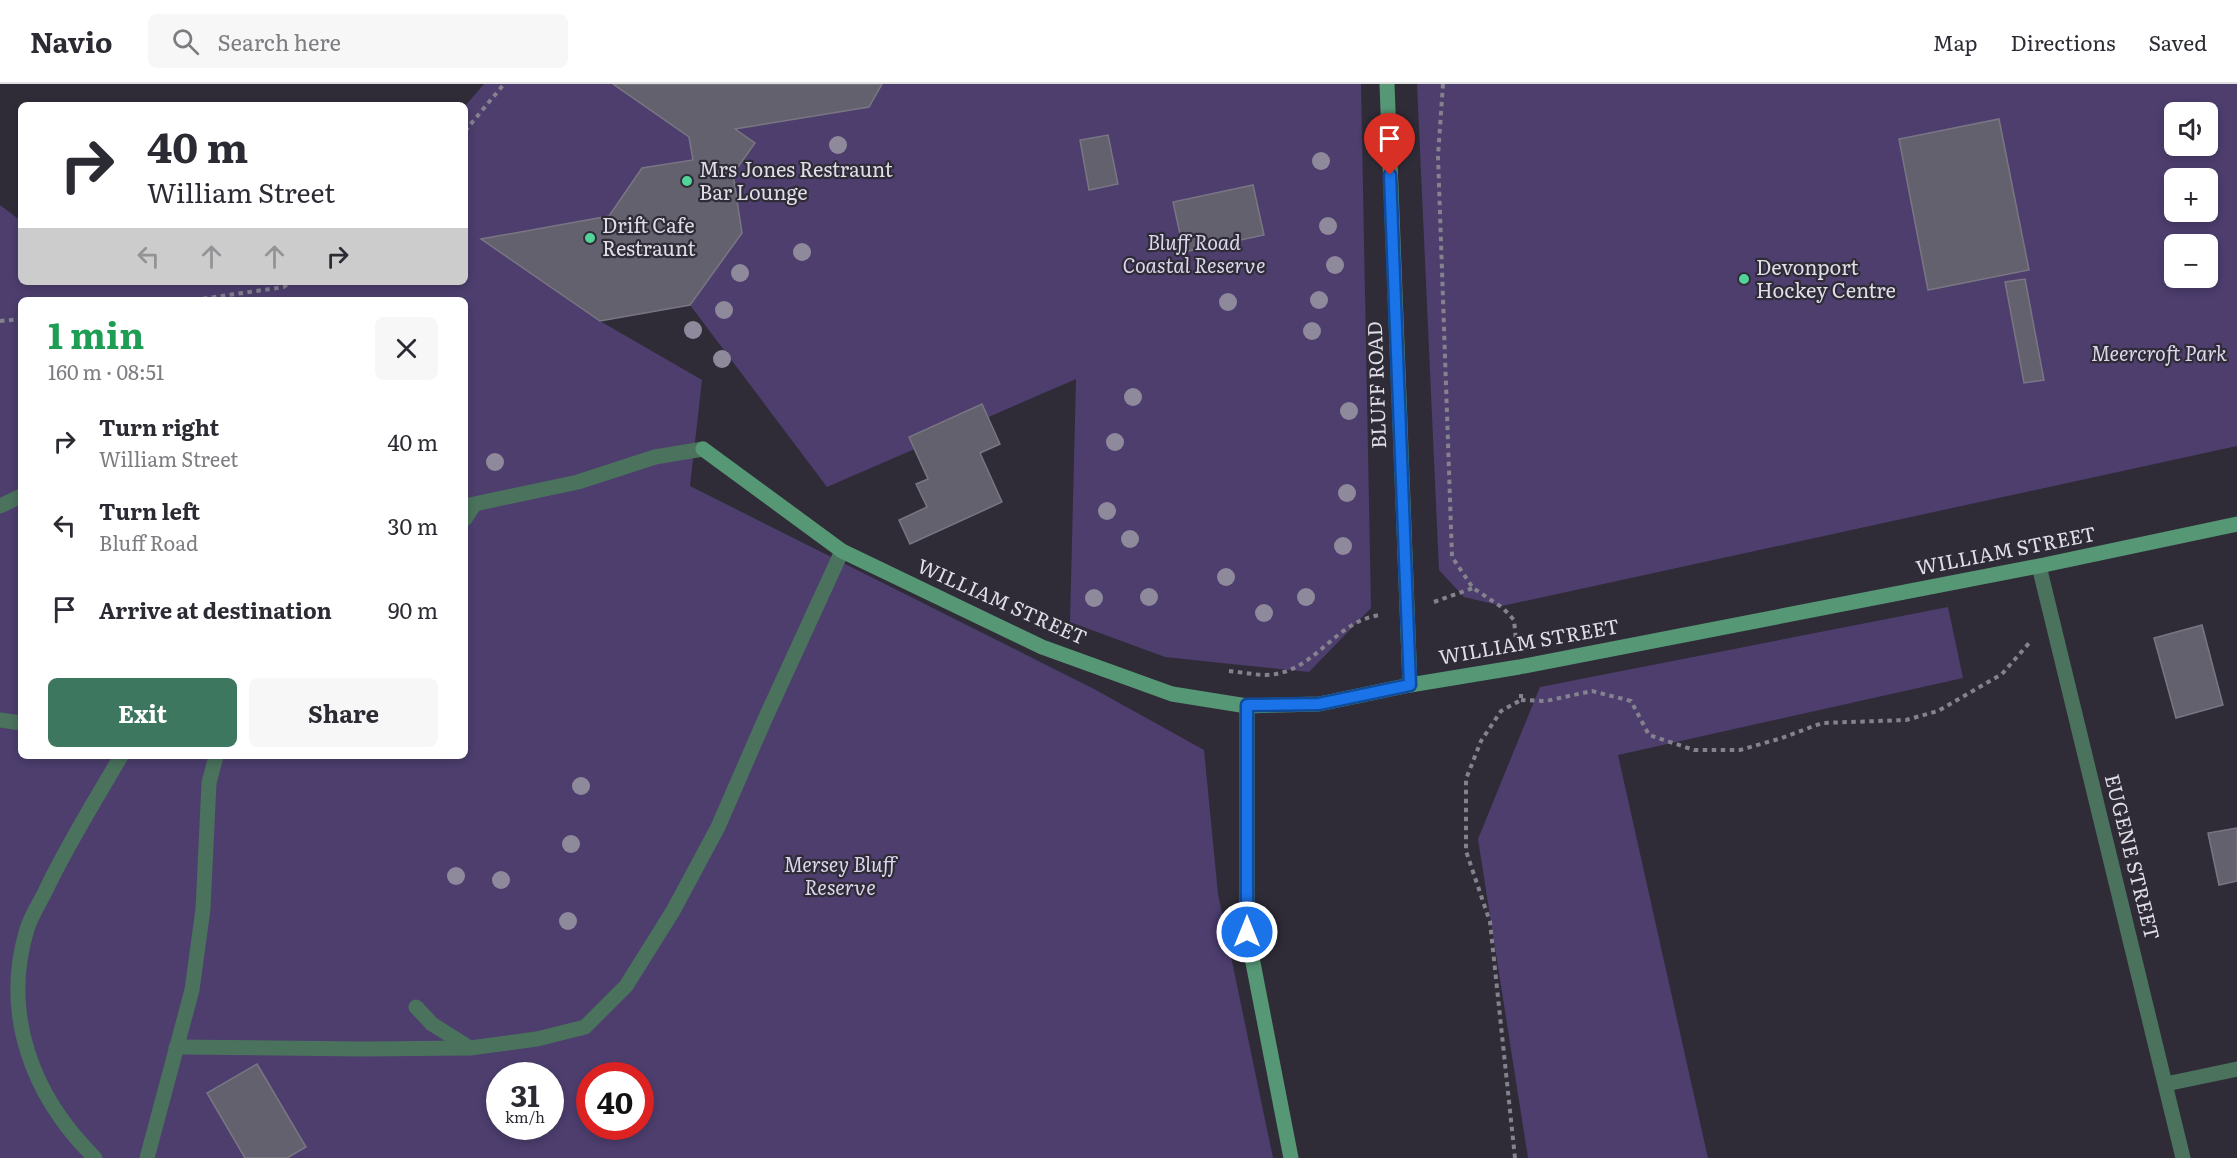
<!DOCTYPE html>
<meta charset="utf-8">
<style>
:root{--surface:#fff;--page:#f7f7f7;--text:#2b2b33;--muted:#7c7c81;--line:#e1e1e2;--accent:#3d7760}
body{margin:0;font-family:Literata,serif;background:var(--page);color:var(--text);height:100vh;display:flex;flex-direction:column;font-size:22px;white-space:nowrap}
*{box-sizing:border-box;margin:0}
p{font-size:20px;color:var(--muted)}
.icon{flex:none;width:33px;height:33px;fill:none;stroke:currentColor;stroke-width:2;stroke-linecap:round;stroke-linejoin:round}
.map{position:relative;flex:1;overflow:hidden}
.drawer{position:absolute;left:18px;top:213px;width:450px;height:462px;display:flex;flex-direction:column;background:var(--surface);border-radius:9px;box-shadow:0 3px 9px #0003}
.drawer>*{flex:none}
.top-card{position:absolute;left:18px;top:18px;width:450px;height:183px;border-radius:9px;box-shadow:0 3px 9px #0003;background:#fff;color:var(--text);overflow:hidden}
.tools{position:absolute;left:2164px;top:18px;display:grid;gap:12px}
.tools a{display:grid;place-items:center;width:54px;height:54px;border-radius:9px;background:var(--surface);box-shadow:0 3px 9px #0003;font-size:30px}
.speed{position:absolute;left:486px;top:978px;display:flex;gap:12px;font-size:30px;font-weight:700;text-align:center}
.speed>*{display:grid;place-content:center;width:78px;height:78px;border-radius:50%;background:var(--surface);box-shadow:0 3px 9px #0003;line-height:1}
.speed small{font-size:15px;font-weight:400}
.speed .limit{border:9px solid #d22;background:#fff;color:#111}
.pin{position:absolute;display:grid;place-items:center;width:51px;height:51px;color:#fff;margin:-62px -26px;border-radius:50% 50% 50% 0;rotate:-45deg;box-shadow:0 0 6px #0007}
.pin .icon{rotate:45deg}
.me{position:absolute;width:66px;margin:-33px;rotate:0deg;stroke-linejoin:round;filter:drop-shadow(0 0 4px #0008)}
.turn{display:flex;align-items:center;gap:21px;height:126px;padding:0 30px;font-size:27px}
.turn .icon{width:78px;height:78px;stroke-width:2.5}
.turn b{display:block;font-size:42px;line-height:51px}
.lanes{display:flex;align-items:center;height:57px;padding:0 30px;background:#0003;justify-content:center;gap:30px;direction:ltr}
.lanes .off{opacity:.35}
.round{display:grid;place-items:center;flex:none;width:63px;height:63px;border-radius:9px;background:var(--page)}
.head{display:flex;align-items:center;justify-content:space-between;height:102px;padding:0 30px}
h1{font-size:36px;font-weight:700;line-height:45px;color:#1e9e55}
.button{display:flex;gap:12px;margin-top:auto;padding:12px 30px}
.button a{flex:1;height:69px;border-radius:9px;background:var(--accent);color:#fff;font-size:24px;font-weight:700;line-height:69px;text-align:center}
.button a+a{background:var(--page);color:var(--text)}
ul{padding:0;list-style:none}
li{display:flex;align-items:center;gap:18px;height:84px;padding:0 30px}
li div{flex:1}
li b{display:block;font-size:22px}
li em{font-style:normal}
header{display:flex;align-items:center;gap:36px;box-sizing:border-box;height:84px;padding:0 30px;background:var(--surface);border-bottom:2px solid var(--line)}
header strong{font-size:28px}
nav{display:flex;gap:33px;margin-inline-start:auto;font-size:21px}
.search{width:420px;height:54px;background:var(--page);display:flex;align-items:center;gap:15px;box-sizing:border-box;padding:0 21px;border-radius:9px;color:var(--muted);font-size:22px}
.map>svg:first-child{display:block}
</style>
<header>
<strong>Navio</strong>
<div class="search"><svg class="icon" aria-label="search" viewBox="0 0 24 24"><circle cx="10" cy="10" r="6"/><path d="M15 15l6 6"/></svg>Search here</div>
<nav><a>Map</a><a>Directions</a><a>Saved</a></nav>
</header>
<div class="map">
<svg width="2237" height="1074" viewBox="0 0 2237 1074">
<rect width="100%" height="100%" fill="#2f2c38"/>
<g fill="#4d3e6e" fill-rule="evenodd">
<path d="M 484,0 L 613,0 L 689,53 L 693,76 L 642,84 L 609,132 L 482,155 L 600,237 L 702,296 L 690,402 L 1094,605 L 1204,666 L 1218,810 L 1273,1074 L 0,1074 L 0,121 L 21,137 L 21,198 L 465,198 L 465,22 ZM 21,216 L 465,216 L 465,672 L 21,672 ZM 500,992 L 550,992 L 550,1042 L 500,1042 ZM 590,992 L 640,992 L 640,1042 L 590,1042 Z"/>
<polygon points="882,0 1361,0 1371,524 1309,588 1165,573 1070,538 1076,295 827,403 690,221 742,149 733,90 755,60 735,45 869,23"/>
<path d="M 1417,0 L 2237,0 L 2237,362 L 1502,522 L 1464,513 L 1439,486 ZM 2175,28 L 2208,28 L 2208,62 L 2175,62 ZM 2175,94 L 2208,94 L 2208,128 L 2175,128 ZM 2175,160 L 2208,160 L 2208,194 L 2175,194 Z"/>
<polygon points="1948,523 1963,594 1618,671 1708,1074 1528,1074 1478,755 1540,603"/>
</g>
<g fill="#64616e" stroke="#797684" stroke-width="1.5">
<polygon points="613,0 882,0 869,23 735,45 755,59 733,90 742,149 690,221 600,237 481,155 609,132 642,84 693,76 689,53"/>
<polygon points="1999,35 2029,186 1928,206 1899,55"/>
<polygon points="1108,51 1118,100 1089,106 1080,56"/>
<polygon points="1253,101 1264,151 1184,168 1173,118"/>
<polygon points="2025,195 2044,296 2024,299 2005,198"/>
<polygon points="982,320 1000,360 980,369 1002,418 910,460 899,436 927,423 916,400 928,395 909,353"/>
<polygon points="2202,541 2223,621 2176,634 2154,554"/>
<polygon points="2237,744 2237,797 2219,801 2208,749"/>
<polygon points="257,980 306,1063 287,1074 245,1074 207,1009"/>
</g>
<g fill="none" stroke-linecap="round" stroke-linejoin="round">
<g stroke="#84828c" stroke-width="4" stroke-dasharray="4.5 4.5" stroke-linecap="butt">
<polyline points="1443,0 1438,72 1452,473 1473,504 1503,524 1514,536 1516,557"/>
<polyline points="465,47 504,0"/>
<polyline points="194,216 284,203 290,198"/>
<polyline points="0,237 21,235"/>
<polyline points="1434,518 1473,504"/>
<path d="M 1229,587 C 1243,588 1262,593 1276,590 C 1319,582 1336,537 1380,531"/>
<polyline points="1521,616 1546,617 1592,607 1631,617 1649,651 1694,666 1740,666 1782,654 1822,639 1906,636 1938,627 2002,590 2030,558"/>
<polyline points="1515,1074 1490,838 1466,767 1466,695 1481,657 1501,627 1521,616 1521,610"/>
</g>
<g stroke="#4a725c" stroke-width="15">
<polyline points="465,435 474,421"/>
<polyline points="0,636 21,639"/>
<polyline points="416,923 432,940 470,964 537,955 585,943 626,902 673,827 718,743 765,635 842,467"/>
<polyline points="176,963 363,965 470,964"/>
<path d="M 95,1074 C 33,1013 1,931 27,845 C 31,832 39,820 45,808 C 67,761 95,717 121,672"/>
<polyline points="147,1074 192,906 203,825 209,699 216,672"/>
</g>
<g stroke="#4a725c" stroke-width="15">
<polyline points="0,422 21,412"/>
<polyline points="465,422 578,398 655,373 703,365"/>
<polyline points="2039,482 2183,1074"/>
<polyline points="2166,1000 2237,985"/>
</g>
<g stroke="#569876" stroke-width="15">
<polyline points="1387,0 1410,601"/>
<polyline points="703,365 842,467 1042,563 1172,610 1247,622 1319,620 1410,601 1519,583 2039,482 2237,440"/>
<polyline points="1247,622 1247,848 1291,1074"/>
</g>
</g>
<g fill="#8e8a9c">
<circle cx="838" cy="61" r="9"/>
<circle cx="1321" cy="77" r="9"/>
<circle cx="1328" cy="142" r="9"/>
<circle cx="802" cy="168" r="9"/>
<circle cx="1335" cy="181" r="9"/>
<circle cx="740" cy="189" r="9"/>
<circle cx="1319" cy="216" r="9"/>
<circle cx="1228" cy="218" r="9"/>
<circle cx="724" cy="226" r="9"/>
<circle cx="693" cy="246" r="9"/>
<circle cx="1312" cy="247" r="9"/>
<circle cx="722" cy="275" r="9"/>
<circle cx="1133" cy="313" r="9"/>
<circle cx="1349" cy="327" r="9"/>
<circle cx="1115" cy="358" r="9"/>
<circle cx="495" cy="378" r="9"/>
<circle cx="1347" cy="409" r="9"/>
<circle cx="1107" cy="427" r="9"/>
<circle cx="1130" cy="455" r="9"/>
<circle cx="1343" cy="462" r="9"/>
<circle cx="1226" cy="493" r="9"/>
<circle cx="1149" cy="513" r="9"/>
<circle cx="1306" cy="513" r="9"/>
<circle cx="1094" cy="514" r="9"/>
<circle cx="1264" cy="529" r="9"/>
<circle cx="581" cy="702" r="9"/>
<circle cx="571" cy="760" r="9"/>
<circle cx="456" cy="792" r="9"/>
<circle cx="501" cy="796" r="9"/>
<circle cx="568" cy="837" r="9"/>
</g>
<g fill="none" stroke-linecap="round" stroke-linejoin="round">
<g stroke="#114b97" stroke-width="15">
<polyline id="route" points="1247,848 1247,621 1319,620 1410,601 1390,91"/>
</g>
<use href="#route" stroke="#1a73e8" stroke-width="10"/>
</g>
<g fill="#52d397" stroke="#2f2c38" stroke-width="2">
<circle cx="687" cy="97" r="6"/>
<circle cx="590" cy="154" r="6"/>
<circle cx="1744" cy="195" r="6"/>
</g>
<g text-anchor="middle" stroke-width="4.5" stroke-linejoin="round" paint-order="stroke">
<g font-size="20" fill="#dfdde5" stroke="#2f2c38" text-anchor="start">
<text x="699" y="93">Mrs Jones Restraunt<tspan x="699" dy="23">Bar Lounge</tspan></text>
<text x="602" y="149">Drift Cafe<tspan x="602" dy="23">Restraunt</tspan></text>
<text x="1756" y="191">Devonport<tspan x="1756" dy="23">Hockey Centre</tspan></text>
</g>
<g font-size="20" font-style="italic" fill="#dcd6ed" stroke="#2f2c38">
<text x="1194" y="166">Bluff Road<tspan x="1194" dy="23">Coastal Reserve</tspan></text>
<text x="2159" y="277">Meercroft Park</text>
<text x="840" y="788">Mersey Bluff<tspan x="840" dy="23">Reserve</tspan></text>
</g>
<g font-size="20" fill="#dfdde5" stroke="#2f2c38">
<text transform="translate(1377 301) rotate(-92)" y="7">BLUFF ROAD</text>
<text transform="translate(2006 467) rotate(-11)" y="7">WILLIAM STREET</text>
<text transform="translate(1002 518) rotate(24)" y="7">WILLIAM STREET</text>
<text transform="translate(1529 558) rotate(-10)" y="7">WILLIAM STREET</text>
<text transform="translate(2132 773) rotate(76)" y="7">EUGENE STREET</text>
</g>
</g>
</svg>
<div class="tools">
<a><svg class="icon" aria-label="sound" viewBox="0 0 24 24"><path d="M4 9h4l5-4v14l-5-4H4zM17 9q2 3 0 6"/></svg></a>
<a>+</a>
<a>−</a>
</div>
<div class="speed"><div>31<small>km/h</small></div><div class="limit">40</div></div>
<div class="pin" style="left:1390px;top:91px;background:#d93025"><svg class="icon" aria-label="arrive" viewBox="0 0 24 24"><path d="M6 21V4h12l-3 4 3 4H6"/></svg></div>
<svg class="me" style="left:1247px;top:848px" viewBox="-20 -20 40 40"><circle r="17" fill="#1a73e8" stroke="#fff" stroke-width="3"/><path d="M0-11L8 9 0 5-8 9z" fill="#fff"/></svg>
<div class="top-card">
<div class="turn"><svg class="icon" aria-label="right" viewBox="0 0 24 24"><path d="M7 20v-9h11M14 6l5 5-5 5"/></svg><div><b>40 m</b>William Street</div></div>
<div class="lanes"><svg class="icon off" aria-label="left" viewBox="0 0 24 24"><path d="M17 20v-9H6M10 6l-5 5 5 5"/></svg><svg class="icon off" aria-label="ahead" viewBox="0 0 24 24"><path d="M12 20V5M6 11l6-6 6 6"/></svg><svg class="icon off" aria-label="ahead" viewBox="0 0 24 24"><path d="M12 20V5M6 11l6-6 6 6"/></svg><svg class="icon" aria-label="right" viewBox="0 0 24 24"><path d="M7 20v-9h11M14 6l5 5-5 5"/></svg></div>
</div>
<section class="drawer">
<div class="head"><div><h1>1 min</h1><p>160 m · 08:51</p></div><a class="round"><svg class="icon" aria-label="close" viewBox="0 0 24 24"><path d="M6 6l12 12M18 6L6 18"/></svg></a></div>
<ul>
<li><svg class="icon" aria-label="right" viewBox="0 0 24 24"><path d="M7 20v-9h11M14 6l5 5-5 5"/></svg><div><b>Turn right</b><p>William Street</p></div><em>40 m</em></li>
<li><svg class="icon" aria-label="left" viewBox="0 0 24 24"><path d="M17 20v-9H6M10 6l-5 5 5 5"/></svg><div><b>Turn left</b><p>Bluff Road</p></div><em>30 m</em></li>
<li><svg class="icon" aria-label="arrive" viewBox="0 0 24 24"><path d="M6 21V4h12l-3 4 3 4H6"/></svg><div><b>Arrive at destination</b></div><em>90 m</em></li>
</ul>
<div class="button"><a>Exit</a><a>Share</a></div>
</section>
</div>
